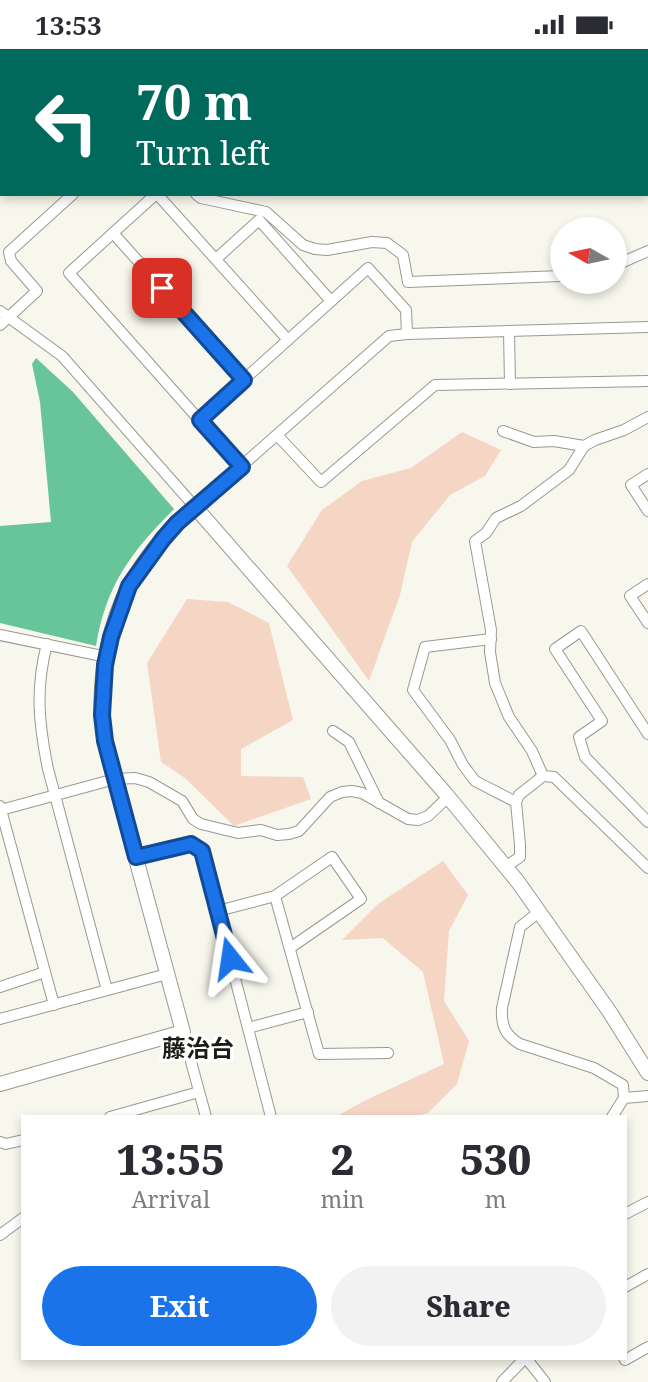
<!DOCTYPE html>
<meta charset="utf-8">
<style>
:root{--surface:#fff;--page:#f2f2f3;--text:#2b2b33;--muted:#7c7c81;--accent:#1a73e8}
body{margin:0;font-family:"Noto Serif","Noto Sans JP",serif;background:var(--page);color:var(--text);height:100vh;display:flex;flex-direction:column;font-size:26px;white-space:nowrap}
*{box-sizing:border-box;margin:0}
p{font-size:23px;color:var(--muted)}
.icon{flex:none;width:38px;height:38px;fill:none;stroke:currentColor;stroke-width:2;stroke-linecap:round;stroke-linejoin:round}
.map{position:relative;flex:1;overflow:hidden}
.drawer{position:absolute;left:21px;top:1066px;width:606px;height:245px;display:flex;flex-direction:column;background:var(--surface);border-radius:0px;box-shadow:0 4px 10px #0003}
.drawer>*{flex:none}
.hud{position:absolute;left:0px;top:0px;width:649px;height:147px;box-shadow:0 4px 10px #0003;background:#00695c;color:#fff;overflow:hidden}
.needle{width:46px;rotate:279deg}
.controls{position:absolute;left:550px;top:168px;display:grid;gap:14px}
.controls a{display:grid;place-items:center;width:77px;height:77px;border-radius:50%;background:var(--surface);box-shadow:0 4px 10px #0003;font-size:35px}
.pin{position:absolute;display:grid;place-items:center;width:60px;height:60px;color:#fff;margin:-30px;border-radius:14px;box-shadow:0 4px 10px #0006}
.me{position:absolute;width:77px;margin:-38px;rotate:345deg;stroke-linejoin:round;filter:drop-shadow(0 0 5px #0008)}
.turn{display:flex;align-items:center;gap:24px;height:147px;padding:0 21px;font-size:32px}
.turn .icon{width:91px;height:91px;stroke-width:2.5}
.turn b{display:block;font-size:49px;line-height:60px}
.eta{display:flex;justify-content:space-evenly;align-items:center;height:119px;text-align:center}
.eta b{font-size:42px;font-weight:800;line-height:49px}
.cta{display:flex;gap:14px;margin-top:auto;padding:14px 21px}
.cta a{flex:1;height:80px;border-radius:42px;background:var(--accent);color:#fff;font-size:28px;font-weight:800;line-height:80px;text-align:center}
.cta a+a{background:var(--page);color:var(--text)}
.status{display:flex;justify-content:space-between;align-items:center;height:49px;padding:0 35px;background:var(--surface);direction:ltr}
.status svg{height:19px;fill:currentColor}
.map>svg:first-child{display:block}
</style>
<div class="status"><b>13:53</b><svg viewBox="0 0 49 12"><path d="M0 12V9h3v3zM5 12V6h3v6zM10 12V3h3v9zM15 12V0h3v12zM26 1h20v11H26zM47 4h2v5h-2z"/></svg></div>
<div class="map">
<svg width="648" height="1333" viewBox="0 0 648 1333">
<rect width="100%" height="100%" fill="#f7f7ed"/>
<g fill="#f5d5c4">
<polygon points="462,383 501,401 485,427 450,446 412,493 400,546 369,632 287,517 322,461 362,432 411,419"/>
<polygon points="187,550 228,553 269,574 293,671 241,700 241,727 303,728 311,750 234,777 185,729 161,713 147,614"/>
<polygon points="443,812 468,846 449,882 444,952 469,992 457,1035 428,1064 417,1067 337,1067 366,1051 444,1015 423,923 383,889 342,891 378,855"/>
</g>
<path fill="#68c59a" d="M 36,309 L 73,343 L 174,460 C 131,503 106,536 96,597 L 0,574 L 0,477 L 51,473 L 40,353 L 32,315 Z"/>
<g fill="none" stroke-linecap="round" stroke-linejoin="round">
<polyline stroke="#68c59a" stroke-width="3.5" points="260,0 262,2"/>
<g stroke="#999991" stroke-width="12">
<g id="minor">
<polyline points="0,93 2,92"/>
<polyline points="156,145 69,224 241,418"/>
<polyline points="157,145 288,291"/>
<polyline points="196,145 201,149 266,163 303,196 315,200 327,201 372,193 387,194 403,206 408,233 562,227"/>
<polyline points="113,184 244,331"/>
<polyline points="216,210 259,171 331,252"/>
<polyline points="614,217 648,202"/>
<polyline points="0,262 62,307 195,458 389,287 407,285 648,278"/>
<polyline points="0,276 37,242 11,212 9,203 73,145"/>
<polyline points="509,282 510,335"/>
<polyline points="199,371 368,219 406,261 407,285"/>
<polyline points="503,382 534,393 554,392 584,397 595,391 624,381 648,368"/>
<polyline points="277,386 321,433 435,336 648,332"/>
<polyline points="648,425 631,436 648,462"/>
<polyline points="648,535 630,547 648,574"/>
<polyline points="0,586 107,608"/>
<polyline points="491,590 425,598 413,641 450,691 463,716 475,732 516,753 520,796 520,808 505,818"/>
<path d="M 47,595 C 35,640 39,676 48,720 L 107,941"/>
<polyline points="333,682 349,693 379,754"/>
<polyline points="648,685 581,582 555,600 602,672 579,688 585,708 648,773"/>
<polyline points="543,727 532,702 509,668 495,634 490,603 491,581 475,492 486,484 496,469 521,457 569,421 584,397"/>
<polyline points="516,753 519,746 543,727 554,728 648,819"/>
<polyline points="0,757 54,956"/>
<polyline points="1,761 115,730 135,729 149,733 182,752 193,770 201,775 238,784 261,781 277,786 289,785 299,782 330,748 342,743 352,742 362,744 408,770 418,771 428,767 448,748"/>
<polyline points="136,808 191,795 202,802 271,1068"/>
<polyline points="275,847 319,1005 388,1004"/>
<polyline points="218,862 275,847 332,808 361,850 290,899"/>
<path d="M 539,863 L 520,878 L 502,959 C 501,977 505,986 520,995 L 594,1019 L 623,1036 L 624,1049"/>
<polyline points="0,938 45,923"/>
<polyline points="0,970 167,925"/>
<polyline points="248,979 308,963"/>
<polyline points="183,983 206,1068"/>
<polyline points="110,1068 199,1043"/>
<polyline points="612,1068 624,1049 648,1047"/>
<polyline points="0,1093 6,1095 23,1091"/>
<polyline points="625,1165 648,1153"/>
<polyline points="0,1186 23,1169"/>
<polyline points="625,1238 648,1225"/>
<polyline points="526,1309 545,1333"/>
<polyline points="624,1309 625,1311 648,1298"/>
<polyline points="502,1333 525,1309"/>
</g>
</g>
<g stroke="#999991" stroke-width="16">
<path id="tertiary" d="M 0,1035 L 183,983 L 112,721 C 108,703 103,686 102,668 C 99,627 110,572 130,536 C 146,506 170,480 195,458 L 445,744 L 518,833 L 609,962 L 648,1024"/>
</g>
<use href="#minor" stroke="#fff" stroke-width="10"/>
<use href="#tertiary" stroke="#fff" stroke-width="14"/>
</g>
<g fill="none" stroke-linecap="round" stroke-linejoin="round">
<g stroke="#114b97" stroke-width="18">
<polyline id="route" points="162,239 244,331 200,371 242,418 177,474 163,490 129,537 111,588 105,616 102,666 105,692 136,808 191,795 202,802 230,909"/>
</g>
<use href="#route" stroke="#1a73e8" stroke-width="12"/>
</g>
<g text-anchor="middle" stroke-width="7" stroke-linejoin="round" paint-order="stroke">
<g font-size="24" font-weight="bold" fill="#1c1c19" stroke="#fffffe">
<text x="198" y="1008">藤治台</text>
</g>
</g>
</svg>
<div class="controls">
<a><svg class="needle" viewBox="-14 -14 28 28"><path d="M0-13l5 13h-10z" fill="#e53935"/><path d="M0 13l5-13h-10z" fill="#7c7c81"/></svg></a>
</div>
<div class="pin" style="left:162px;top:239px;background:#d93025"><svg class="icon" aria-label="arrive" viewBox="0 0 24 24"><path d="M6 21V4h12l-3 4 3 4H6"/></svg></div>
<svg class="me" style="left:230px;top:909px" viewBox="-20 -20 40 40"><path d="M0-17L14 15 0 8-14 15z" fill="#1a73e8" stroke="#fff" stroke-width="4"/></svg>
<div class="hud">
<div class="turn"><svg class="icon" aria-label="left" viewBox="0 0 24 24"><path d="M17 20v-9H6M10 6l-5 5 5 5"/></svg><div><b>70 m</b>Turn left</div></div>
</div>
<section class="drawer">
<div class="eta">
<div><b>13:55</b><p>Arrival</p></div>
<div><b>2</b><p>min</p></div>
<div><b>530</b><p>m</p></div>
</div>
<div class="cta"><a>Exit</a><a>Share</a></div>
</section>
</div>
